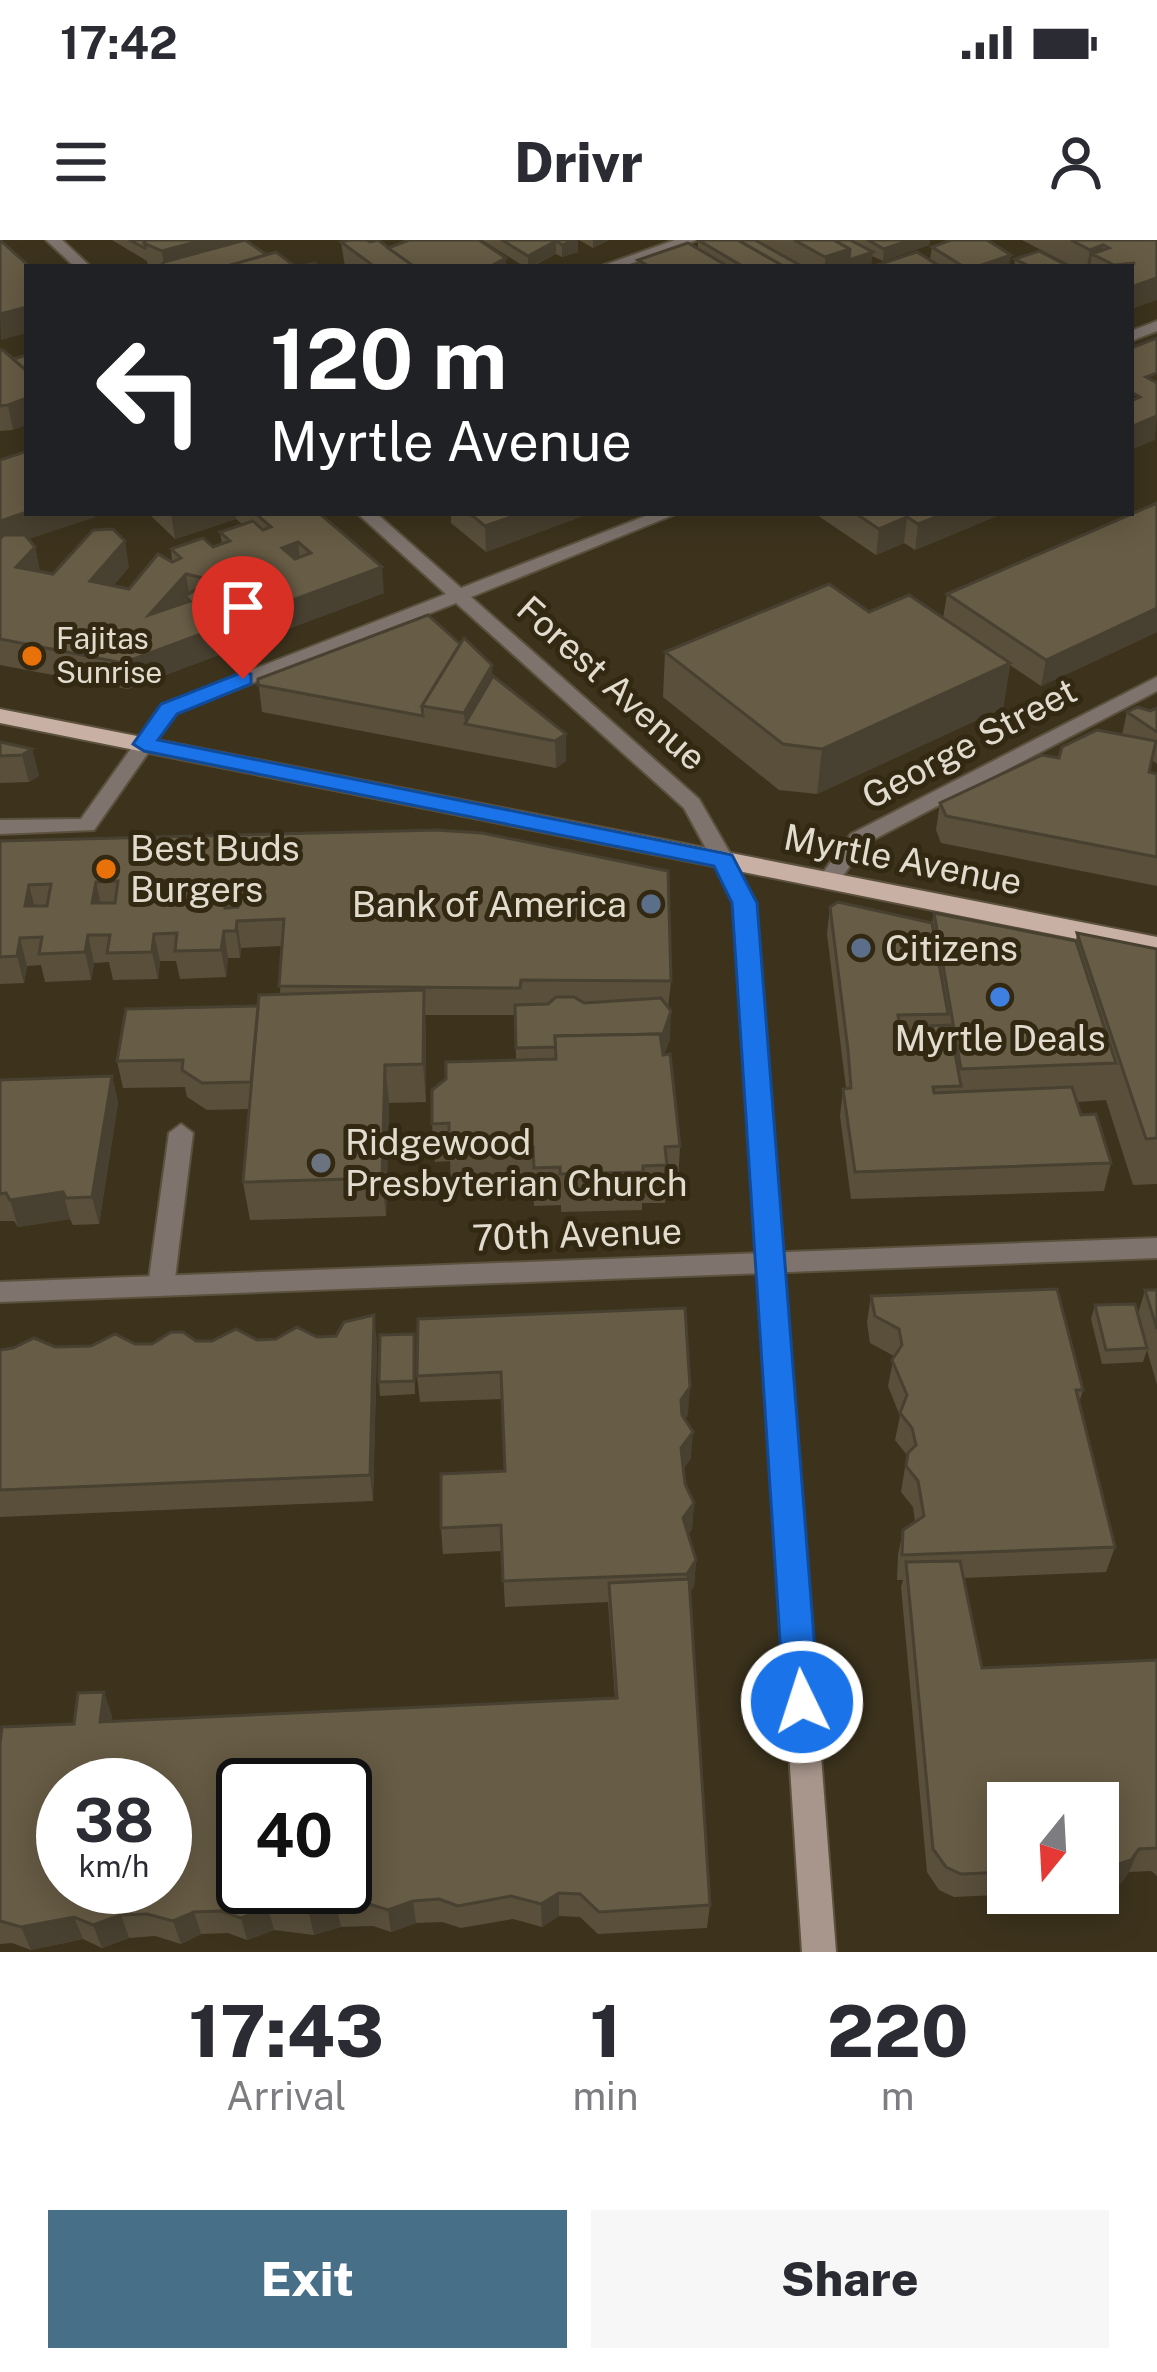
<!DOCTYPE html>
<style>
:root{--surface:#fff;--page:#f7f7f7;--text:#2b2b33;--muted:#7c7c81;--accent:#476f88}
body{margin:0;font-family:"Public Sans",sans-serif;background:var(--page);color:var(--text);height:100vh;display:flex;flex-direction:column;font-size:45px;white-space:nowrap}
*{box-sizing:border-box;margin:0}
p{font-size:39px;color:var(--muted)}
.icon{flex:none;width:66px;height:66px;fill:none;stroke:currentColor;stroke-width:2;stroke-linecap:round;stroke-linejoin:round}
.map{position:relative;height:1712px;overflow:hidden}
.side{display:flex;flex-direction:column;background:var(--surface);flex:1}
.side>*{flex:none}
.top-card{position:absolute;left:24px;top:24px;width:1110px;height:252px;border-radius:0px;box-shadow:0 6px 30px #0003;background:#202124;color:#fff;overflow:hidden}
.needle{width:78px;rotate:198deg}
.tools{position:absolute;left:987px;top:1542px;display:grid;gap:24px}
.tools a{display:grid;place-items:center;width:132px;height:132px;border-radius:0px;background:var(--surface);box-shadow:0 6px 30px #0003;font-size:60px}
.speed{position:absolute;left:36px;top:1518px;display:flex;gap:24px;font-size:60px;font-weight:700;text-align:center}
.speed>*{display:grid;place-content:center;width:156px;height:156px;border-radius:50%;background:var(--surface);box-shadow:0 6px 30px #0003;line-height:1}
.speed small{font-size:30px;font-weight:400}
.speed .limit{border:6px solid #111;border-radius:18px;background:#fff;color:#111}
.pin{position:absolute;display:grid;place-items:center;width:102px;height:102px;color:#fff;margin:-123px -51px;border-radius:50% 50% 50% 0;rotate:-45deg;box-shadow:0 0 12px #0007}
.pin .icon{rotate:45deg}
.me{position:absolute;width:132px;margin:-66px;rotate:356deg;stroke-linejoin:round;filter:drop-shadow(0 0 9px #0008)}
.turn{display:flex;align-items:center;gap:42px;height:252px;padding:0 48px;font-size:54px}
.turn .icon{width:156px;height:156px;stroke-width:2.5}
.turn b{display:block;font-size:84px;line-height:102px}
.eta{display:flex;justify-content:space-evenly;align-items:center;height:204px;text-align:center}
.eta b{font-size:72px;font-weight:800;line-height:84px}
.primary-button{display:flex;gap:24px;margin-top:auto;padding:24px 48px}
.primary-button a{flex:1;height:138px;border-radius:0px;background:var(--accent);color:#fff;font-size:48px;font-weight:800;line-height:138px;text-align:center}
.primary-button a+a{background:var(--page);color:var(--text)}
.status{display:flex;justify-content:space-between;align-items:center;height:84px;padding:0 60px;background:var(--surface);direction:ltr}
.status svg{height:33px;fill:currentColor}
header{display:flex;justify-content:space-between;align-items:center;height:156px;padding:0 48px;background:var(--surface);font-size:54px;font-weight:800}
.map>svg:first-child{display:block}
</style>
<div class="status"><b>17:42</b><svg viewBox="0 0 49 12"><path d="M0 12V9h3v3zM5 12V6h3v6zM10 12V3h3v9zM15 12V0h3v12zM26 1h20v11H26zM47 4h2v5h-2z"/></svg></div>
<header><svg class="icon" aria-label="menu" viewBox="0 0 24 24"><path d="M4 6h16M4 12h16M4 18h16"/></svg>Drivr<svg class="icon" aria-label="person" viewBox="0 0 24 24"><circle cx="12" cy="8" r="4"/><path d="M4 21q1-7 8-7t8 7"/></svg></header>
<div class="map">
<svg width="1157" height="1712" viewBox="0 0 1157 1712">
<rect width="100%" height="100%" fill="#3d331d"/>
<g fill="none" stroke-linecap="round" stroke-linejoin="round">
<g stroke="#5b513d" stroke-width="4">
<polygon id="lane" points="181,884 193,893 174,1046 170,1053 152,1053 148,1046 169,893"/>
</g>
<g stroke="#5b513d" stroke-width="4">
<g id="street">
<polygon points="46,0 62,0 91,27 75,27"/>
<polygon points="675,0 697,0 621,27 599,27"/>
<polygon points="1157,81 1157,91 1131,101 1131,91"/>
<polygon points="357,273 376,273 461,348 653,273 678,273 471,357 699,559 734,620 731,625 715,625 684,568 456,363 176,473 94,590 0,594 0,580 81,579 162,465 446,354"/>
<polygon points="1157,437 1157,451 865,604 836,646 828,648 817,641 851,594"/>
<polygon points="1157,998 1157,1018 0,1062 0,1042"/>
</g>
</g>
<g stroke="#5b513d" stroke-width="4">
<polygon id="secondary" points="723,613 731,615 756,663 836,1712 802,1712 734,663 712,620"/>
</g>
<g stroke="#5b513d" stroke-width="4">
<polygon id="primary" points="0,469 1157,697 1157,715 0,483"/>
</g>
<use href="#lane" fill="#7e736d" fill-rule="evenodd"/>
<use href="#street" fill="#7e736d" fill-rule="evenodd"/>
<use href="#secondary" fill="#a8968c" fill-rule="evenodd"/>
<use href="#primary" fill="#c8b0a4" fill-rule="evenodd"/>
</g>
<g fill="#594f3b" fill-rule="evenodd">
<polygon points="112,0 247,0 267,15 296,27 148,27 147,21"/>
<polygon points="482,0 578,0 578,12 562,17 556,14 531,27 525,27"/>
<polygon points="579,0 609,0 593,8"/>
<polygon points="698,0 758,2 758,0 930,0 929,5 883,21 872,16 871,25 865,27 638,27 638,20 698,9"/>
<polygon points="1022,0 1157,0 1131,27 1074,27"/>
<polygon points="341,2 370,2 388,8 506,18 506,27 345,27"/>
<polygon points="932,7 1009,27 943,27 930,19"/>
<polygon points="1015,19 1070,27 1014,27"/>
<polygon points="0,110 13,119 13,190 0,191"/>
<polygon points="0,220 27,273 94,273 95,277 28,299 35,307 40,332 53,334 129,327 113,346 129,349 172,322 171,309 213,307 222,304 220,292 242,284 236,279 175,299 148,273 319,273 384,353 128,449 0,425"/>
<polygon points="1157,263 1157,392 1041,446 1010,425 1003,468 817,554 779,550 663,457 665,412 869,372 943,378 947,354"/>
<polygon points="451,273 591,273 486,312 451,283"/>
<polygon points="814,273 1004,273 915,310 904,303 876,315"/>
<polygon points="493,436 566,494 566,521 556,528 262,472 258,439"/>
<polygon points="1157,468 1157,524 1152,520 1149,532 1157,534 1157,646 941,603 936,590 940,563 1122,495 1127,472 1150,471"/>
<polygon points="0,502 32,509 39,536 29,542 0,543"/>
<polygon points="436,590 671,741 668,768 670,799 664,815 680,906 678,944 666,944 665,963 642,963 642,970 561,972 561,965 534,966 533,945 451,948 450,921 435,922 432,884 516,820 515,775 425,775 426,862 389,863 386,976 250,980 243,942 249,869 207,870 187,857 185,847 123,848 117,821 258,766 280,754 282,706 241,708 240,718 228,718 226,737 180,739 176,721 160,721 158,739 113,740 109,722 94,723 91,740 45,742 41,725 27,726 24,743 0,744 0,601"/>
<path d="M 830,667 L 932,683 L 934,673 L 1076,701 L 1077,693 L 1157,709 L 1157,944 L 1133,945 L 1106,860 L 1077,862 L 1081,875 L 1111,923 L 1104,951 L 851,959 L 840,876 L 843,849 L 846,848 L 827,694 ZM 902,802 L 926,802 L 925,808 L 903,808 Z"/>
<polygon points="112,836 118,863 99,984 73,985 70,979 18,987 14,981 0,981 0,840"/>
<polygon points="1145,1050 1157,1050 1157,1145 1147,1110 1143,1122 1102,1124 1091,1079 1095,1065 1138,1074"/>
<polygon points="871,1056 1083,1150 1079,1163 1115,1307 1106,1332 963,1338 982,1428 1157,1420 1157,1636 1151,1631 1129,1632 1121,1643 1109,1647 1098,1641 1098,1563 1008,1563 1008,1653 1043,1653 954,1657 939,1650 927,1632 901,1347 903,1340 897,1340 898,1315 903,1290 915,1282 913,1267 901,1252 907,1215 895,1200 900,1176 888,1146 894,1116 870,1103 867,1082"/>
<polygon points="418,1079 688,1174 685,1179 691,1218 683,1229 685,1244 694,1263 692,1289 688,1295 696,1320 694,1346 690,1352 710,1665 707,1688 598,1694 580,1677 559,1676 542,1687 513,1679 461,1688 442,1682 416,1683 391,1692 373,1686 341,1687 314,1695 274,1690 247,1700 228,1693 201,1694 181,1704 155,1696 129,1698 102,1708 83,1699 31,1710 12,1703 0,1704 0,1503 74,1484 104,1452 112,1477 111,1482 615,1458 608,1362 505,1367 502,1311 443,1314 441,1288 505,1231 502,1159 420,1162 417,1136"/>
<polygon points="414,1094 415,1154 380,1156 379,1142"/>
<polygon points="317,1097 377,1102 373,1261 0,1277 0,1110"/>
</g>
<g fill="#484030">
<polygon points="183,0 247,0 164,27 162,11"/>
<polygon points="578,0 578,12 562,17 562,5"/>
<polygon points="593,0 609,0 593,8"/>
<polygon points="910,0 930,0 929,5 883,21 884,9"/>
<polygon points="556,1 556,14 528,27 528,16"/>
<polygon points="1103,5 1101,18 1092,14 1090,27 1087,27 1090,10"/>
<polygon points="850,9 873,12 871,25 865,27 825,27 825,17"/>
<polygon points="1011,15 1009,27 976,27"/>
<polygon points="506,18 506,27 489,27"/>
<polygon points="1157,38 1157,60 1131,69 1131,47"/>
<polygon points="27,67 27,93 1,100 0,74"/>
<polygon points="27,158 27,185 13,190 8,165"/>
<polygon points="1157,176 1155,200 1131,210 1131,187"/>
<polygon points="27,272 94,273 95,277 0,309 0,281"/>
<polygon points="235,273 236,279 175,299 171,274"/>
<polygon points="522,273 591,273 486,312 485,286"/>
<polygon points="946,273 1004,273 915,310 918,284"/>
<polygon points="907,277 904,303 876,315 879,289"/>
<polygon points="125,301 129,327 95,367 90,341"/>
<polygon points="298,302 301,328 282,308"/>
<polygon points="35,307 40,333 16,327"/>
<polygon points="249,319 253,345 233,325"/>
<polygon points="382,327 384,353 128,449 123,423"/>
<polygon points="186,334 190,360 185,356 186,364 149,375"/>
<polygon points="1157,368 1157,392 1041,446 1046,420"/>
<polygon points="1010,423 1003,468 817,554 822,509"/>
<polygon points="492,425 494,462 465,484 464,473"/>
<polygon points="566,494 566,521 556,528 555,501"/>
<polygon points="32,509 39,536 29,542 22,515"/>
<polygon points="161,641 166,668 158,662"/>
<polygon points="96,642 102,669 92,663"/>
<polygon points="29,645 36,672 25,666"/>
<polygon points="237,681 241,708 240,718 236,691"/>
<polygon points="224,691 228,718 226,737 221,710"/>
<polygon points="154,694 160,721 158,739 152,712"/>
<polygon points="88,695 94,723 91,740 85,712"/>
<polygon points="20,698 27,726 24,743 17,716"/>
<polygon points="424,750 426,788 426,862 423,824"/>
<polygon points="671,771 670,799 658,832 660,804"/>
<polygon points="385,825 389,863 386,976 382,938"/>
<polygon points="112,836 118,863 99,984 92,957"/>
<polygon points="63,952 70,979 18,987 10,960"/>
<polygon points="374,1075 377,1102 373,1261 370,1235"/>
<polygon points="690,1147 688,1174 680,1186 681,1160"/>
<polygon points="693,1192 691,1218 679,1234 681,1208"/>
<polygon points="694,1263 692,1289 682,1304 683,1278"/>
<polygon points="696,1320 694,1346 685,1359 687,1334"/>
<polygon points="104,1452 112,1477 109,1506 100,1482"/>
<polygon points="1139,1609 1129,1632 1121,1643 1109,1647 1119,1624"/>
<polygon points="559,1653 559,1676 542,1687 541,1664"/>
<polygon points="413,1661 416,1683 391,1692 388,1670"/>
<polygon points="336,1664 341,1687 314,1695 309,1673"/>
<polygon points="268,1668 274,1690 247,1700 241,1678"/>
<polygon points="194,1672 201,1694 181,1704 173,1681"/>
<polygon points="121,1675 129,1698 102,1708 93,1685"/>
<polygon points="74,1677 83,1699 31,1710 21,1687"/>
</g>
<g fill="#675c45" stroke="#484030" stroke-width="3" fill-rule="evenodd">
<polygon points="0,0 30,27 27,27 27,67 0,74"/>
<polygon points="129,0 146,0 145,8"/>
<polygon points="146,0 203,0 162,11 144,3"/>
<polygon points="245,0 267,15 224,27 160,27 164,22"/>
<polygon points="349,0 366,0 370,2 378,0 415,27 375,27 341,2"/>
<polygon points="409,0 479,0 506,18 489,27 415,27 388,8"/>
<polygon points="502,0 577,0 562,5 556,1 528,16"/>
<polygon points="698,0 738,0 785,27 744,27"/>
<polygon points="738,0 755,0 803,27 785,27"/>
<polygon points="794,0 834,0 850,9 825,17"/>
<polygon points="834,0 850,0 873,12 849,20 850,9"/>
<polygon points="868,0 910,0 884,9"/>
<polygon points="951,0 987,0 1011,15 976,27 964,27 932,7"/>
<polygon points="1071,0 1157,0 1157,38 1131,47 1131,27 1123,27 1135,23 1114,25 1092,14 1109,8 1103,5 1090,10"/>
<polygon points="688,3 729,27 650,27 638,20"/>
<polygon points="1039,11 1070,27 1031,27 1015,19"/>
<polygon points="276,12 296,27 224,27"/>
<polygon points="917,12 941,27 874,26"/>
<polygon points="314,23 320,27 298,27"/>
<polygon points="1157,98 1157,133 1146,137 1157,143 1157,176 1131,187 1131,161 1140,157 1131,152 1131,108"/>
<polygon points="0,110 3,110 27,131 27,158 8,165 0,166"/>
<polygon points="27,115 27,131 13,119"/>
<polygon points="27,211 27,272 0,281 0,220"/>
<polygon points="1157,263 1157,368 1046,420 947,354"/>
<path d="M 255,273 L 319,273 L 382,327 L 123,423 L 0,399 L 0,299 L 4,295 L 25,295 L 35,307 L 16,327 L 53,334 L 93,290 L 113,289 L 125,301 L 90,341 L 129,349 L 158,314 L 172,322 L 181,318 L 171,309 L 203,298 L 213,307 L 230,301 L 220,292 L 253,281 L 263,290 L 271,287 ZM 298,302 L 311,313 L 295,319 L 282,308 ZM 249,319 L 263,330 L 246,336 L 233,325 ZM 186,334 L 212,340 L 185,356 L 190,361 L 149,375 Z"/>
<polygon points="469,273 522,273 485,286"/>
<polygon points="855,273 946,273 918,284 907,277 879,289"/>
<polygon points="829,344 869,372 909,355 1010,423 822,509 783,504 665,412"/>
<polygon points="428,375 460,404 422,466 423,476 258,445 258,439"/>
<polygon points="464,398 492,425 464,473 422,466"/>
<polygon points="493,436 566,494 555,501 465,484"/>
<polygon points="1138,467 1150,471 1157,468 1157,492 1127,472"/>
<polygon points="1097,490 1156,501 1149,532 1157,534 1157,617 946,576 940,563 1042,515 1059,518 1062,507"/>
<polygon points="0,502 32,509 22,515 0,516"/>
<path d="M 436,590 L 482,593 L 668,631 L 671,741 L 521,740 L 520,748 L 279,746 L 284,679 L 237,681 L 236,691 L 224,691 L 221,710 L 175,711 L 177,693 L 154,694 L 152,712 L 107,713 L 110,695 L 88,695 L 85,712 L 39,714 L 42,697 L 20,698 L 17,716 L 0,717 L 0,601 ZM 185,640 L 182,661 L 158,662 L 161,641 ZM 118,641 L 115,663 L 92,663 L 96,642 ZM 51,644 L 47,666 L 25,666 L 29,645 ZM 240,644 L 238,667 L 225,668 L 226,656 L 217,657 L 224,645 Z"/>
<polygon points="838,662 932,683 948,774 898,775 903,808 934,809 929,786 950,785 961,846 933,847 934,853 1072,847 1081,875 1096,874 1111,923 855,932 843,849 851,848 848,810 830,667"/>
<polygon points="934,673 1076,701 1116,823 961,829"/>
<polygon points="1077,693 1157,709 1157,898 1146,899"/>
<polygon points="424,750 423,824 385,825 382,938 243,942 259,755"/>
<polygon points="556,757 574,757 584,763 661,758 671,771 661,800 660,794 555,796 556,807 516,808 515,765 548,764"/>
<polygon points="258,766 251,842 202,843 182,830 183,820 117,821 126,769"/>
<polygon points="660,794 663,815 670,814 680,906 665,907 667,925 643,926 643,932 560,934 560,927 534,928 533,907 449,910 449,883 432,884 432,850 446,839 446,822 556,819 555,796"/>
<polygon points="112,836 92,957 66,958 63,952 10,960 6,953 0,954 0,840"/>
<polygon points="1057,1049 1083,1150 1076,1150 1115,1307 902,1315 903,1290 924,1276 918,1241 906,1226 908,1213 916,1205 912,1188 900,1173 907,1155 892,1120 902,1105 899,1089 875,1076 871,1056"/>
<polygon points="1145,1050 1157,1050 1157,1089"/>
<polygon points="1135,1064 1147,1108 1106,1110 1095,1065"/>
<polygon points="685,1068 690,1147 681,1160 682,1175 693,1192 681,1208 685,1244 694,1263 683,1278 696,1320 687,1334 503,1341 501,1285 441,1288 441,1234 505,1231 501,1132 417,1136 418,1079"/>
<polygon points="374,1075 370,1235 0,1250 0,1110 13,1108 34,1098 55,1107 91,1106 115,1094 135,1104 152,1104 171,1092 183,1092 196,1101 212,1101 236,1089 257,1100 276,1099 297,1087 317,1097 336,1096 344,1082"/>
<polygon points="414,1094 414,1141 379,1142 380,1095"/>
<polygon points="960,1321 982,1428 1157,1420 1157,1608 1139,1609 1131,1620 1119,1624 1098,1614 1098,1563 1008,1563 1008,1632 961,1634 946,1627 933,1609 906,1322"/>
<path d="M 689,1339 L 710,1665 L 599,1672 L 580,1654 L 559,1653 L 541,1664 L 511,1656 L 458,1666 L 439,1659 L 413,1661 L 388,1670 L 369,1664 L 336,1664 L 309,1673 L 268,1668 L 241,1678 L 221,1671 L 194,1672 L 173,1681 L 147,1674 L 121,1675 L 93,1685 L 74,1677 L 21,1687 L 0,1681 L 0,1503 L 2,1487 L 74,1484 L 78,1453 L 104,1452 L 100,1482 L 617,1458 L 609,1343 ZM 63,1545 L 165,1545 L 165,1647 L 63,1647 ZM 243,1545 L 345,1545 L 345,1647 L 243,1647 Z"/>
</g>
<polygon fill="#1a73e8" stroke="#114b97" stroke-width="3" points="243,432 251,434 251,444 177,474 158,500 723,613 732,615 757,663 819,1462 814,1474 802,1478 789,1474 784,1462 732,663 714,626 144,511 133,504 161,464"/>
<g fill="#e8710a" stroke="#332913" stroke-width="4.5">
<circle cx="32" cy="416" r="12"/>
<circle cx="106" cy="629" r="12"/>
</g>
<g fill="#5c6f8a" stroke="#332913" stroke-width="4.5">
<circle cx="651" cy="664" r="12"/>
<circle cx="861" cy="708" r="12"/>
</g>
<circle fill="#3f7fe0" stroke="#332913" stroke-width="4.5" cx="1000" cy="757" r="12"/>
<circle fill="#6b7280" stroke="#332913" stroke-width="4.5" cx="321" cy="923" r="12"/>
<g text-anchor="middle" stroke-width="10" stroke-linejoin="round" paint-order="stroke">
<g font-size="30" fill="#e2dcce" stroke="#332913" text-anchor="start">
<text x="56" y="409">Fajitas<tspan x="56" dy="34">Sunrise</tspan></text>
</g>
<g font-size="36" fill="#e2dcce" stroke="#332913">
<text transform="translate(612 443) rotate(42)" y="13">Forest Avenue</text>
<text transform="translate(969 503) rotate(-28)" y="13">George Street</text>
<text transform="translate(903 619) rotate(11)" y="13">Myrtle Avenue</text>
<text transform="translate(577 994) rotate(-2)" y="13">70th Avenue</text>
</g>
<g font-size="36" fill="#e2dcce" stroke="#332913" text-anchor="start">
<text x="130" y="621">Best Buds<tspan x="130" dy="41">Burgers</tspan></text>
<text x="627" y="677" text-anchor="end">Bank of America</text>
<text x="885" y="721">Citizens</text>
<text x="1000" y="811" text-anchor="middle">Myrtle Deals</text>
<text x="345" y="915">Ridgewood<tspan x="345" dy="41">Presbyterian Church</tspan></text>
</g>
</g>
</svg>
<div class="tools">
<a><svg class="needle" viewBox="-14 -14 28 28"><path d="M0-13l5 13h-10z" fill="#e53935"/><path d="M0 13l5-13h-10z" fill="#7c7c81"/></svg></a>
</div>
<div class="speed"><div>38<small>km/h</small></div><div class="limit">40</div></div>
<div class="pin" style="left:243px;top:439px;background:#d93025"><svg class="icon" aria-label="arrive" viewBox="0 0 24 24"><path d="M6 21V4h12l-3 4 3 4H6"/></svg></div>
<svg class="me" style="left:802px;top:1462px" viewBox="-20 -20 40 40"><circle r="17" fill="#1a73e8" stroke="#fff" stroke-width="3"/><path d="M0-11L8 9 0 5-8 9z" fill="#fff"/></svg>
<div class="top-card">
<div class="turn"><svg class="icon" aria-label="left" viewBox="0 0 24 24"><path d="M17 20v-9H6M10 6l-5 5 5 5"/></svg><div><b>120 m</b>Myrtle Avenue</div></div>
</div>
</div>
<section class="side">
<div class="eta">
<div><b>17:43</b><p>Arrival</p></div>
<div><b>1</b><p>min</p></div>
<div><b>220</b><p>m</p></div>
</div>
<div class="primary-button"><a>Exit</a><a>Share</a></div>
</section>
